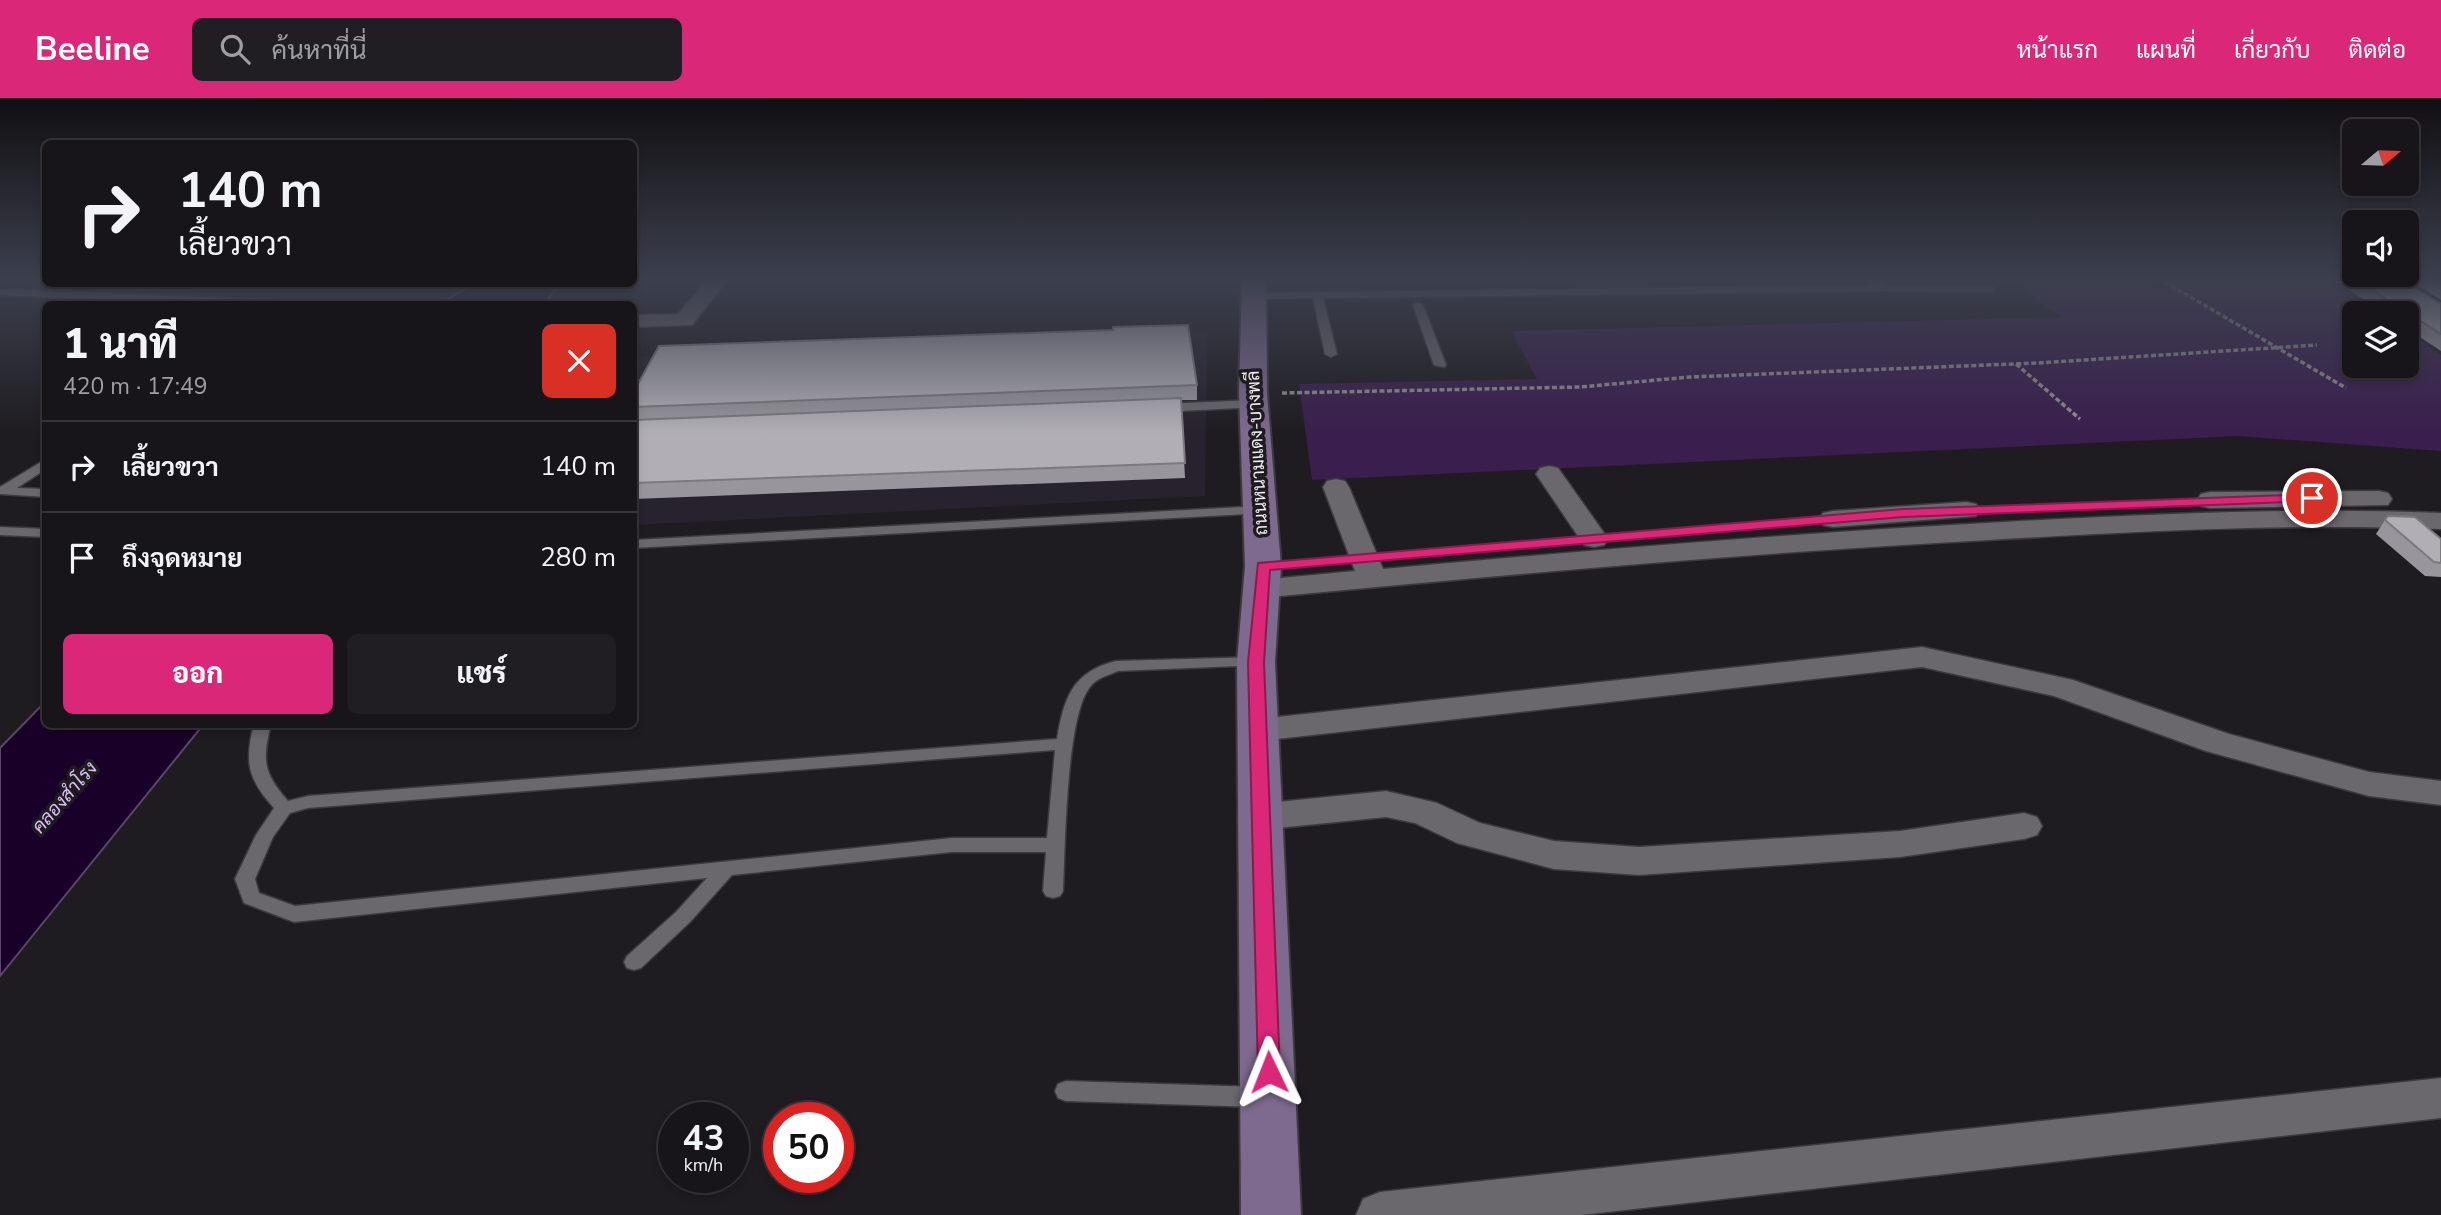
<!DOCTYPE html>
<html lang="th">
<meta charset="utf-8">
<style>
:root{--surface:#171519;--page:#201e22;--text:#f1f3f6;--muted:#9e9fa2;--line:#363438;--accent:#db2777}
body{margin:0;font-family:"Nunito Sans",Sarabun,sans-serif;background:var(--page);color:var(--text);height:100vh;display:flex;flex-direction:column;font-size:26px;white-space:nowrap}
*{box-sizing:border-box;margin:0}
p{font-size:23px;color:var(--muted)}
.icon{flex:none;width:38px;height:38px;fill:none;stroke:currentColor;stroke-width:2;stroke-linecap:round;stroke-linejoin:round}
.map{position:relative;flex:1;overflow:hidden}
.drawer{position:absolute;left:42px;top:203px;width:595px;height:427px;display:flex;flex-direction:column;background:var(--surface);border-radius:10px;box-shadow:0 4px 10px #0003,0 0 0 2px var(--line)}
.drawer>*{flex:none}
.guide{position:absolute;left:42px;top:42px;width:595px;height:147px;border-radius:10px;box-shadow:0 4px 10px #0003,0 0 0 2px var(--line);background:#171519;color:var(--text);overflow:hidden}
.needle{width:46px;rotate:71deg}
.tools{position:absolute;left:2342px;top:21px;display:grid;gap:14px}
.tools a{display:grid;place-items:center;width:77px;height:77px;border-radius:10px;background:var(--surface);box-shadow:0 4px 10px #0003,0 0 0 2px var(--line);font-size:35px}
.speed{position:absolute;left:658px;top:1004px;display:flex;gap:14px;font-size:35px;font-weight:700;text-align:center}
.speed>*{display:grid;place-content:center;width:91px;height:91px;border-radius:50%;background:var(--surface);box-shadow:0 4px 10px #0003,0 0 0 2px var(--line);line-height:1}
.speed small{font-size:18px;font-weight:400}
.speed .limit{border:10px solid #d22;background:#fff;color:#111}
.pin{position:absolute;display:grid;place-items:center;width:60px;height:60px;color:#fff;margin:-30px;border:4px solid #fff;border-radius:50%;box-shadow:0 2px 7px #0007}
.me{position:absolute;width:77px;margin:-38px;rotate:358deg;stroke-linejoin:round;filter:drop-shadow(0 0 5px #0008)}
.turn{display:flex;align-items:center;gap:24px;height:147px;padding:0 21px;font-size:32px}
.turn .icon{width:91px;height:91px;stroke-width:2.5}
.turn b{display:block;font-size:49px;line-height:60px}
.round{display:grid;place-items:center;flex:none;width:74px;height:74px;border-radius:10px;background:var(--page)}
.overview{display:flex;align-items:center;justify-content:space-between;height:119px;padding:0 21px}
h1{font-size:42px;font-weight:800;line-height:52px}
.primary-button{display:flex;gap:14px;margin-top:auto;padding:14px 21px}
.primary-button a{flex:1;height:80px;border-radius:10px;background:var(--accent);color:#fff;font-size:28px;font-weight:800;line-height:80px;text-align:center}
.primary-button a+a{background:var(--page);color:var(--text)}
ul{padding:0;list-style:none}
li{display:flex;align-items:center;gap:21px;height:91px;padding:0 21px;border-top:2px solid var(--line)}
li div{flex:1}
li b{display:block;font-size:26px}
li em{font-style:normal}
header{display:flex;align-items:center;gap:42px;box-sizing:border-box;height:98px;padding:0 35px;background:var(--accent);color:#fff}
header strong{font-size:33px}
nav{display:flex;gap:38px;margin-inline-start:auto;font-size:24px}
.search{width:490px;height:63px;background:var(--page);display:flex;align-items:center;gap:18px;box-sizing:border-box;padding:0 24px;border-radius:10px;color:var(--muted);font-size:26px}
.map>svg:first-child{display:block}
</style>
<header>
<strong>Beeline</strong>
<div class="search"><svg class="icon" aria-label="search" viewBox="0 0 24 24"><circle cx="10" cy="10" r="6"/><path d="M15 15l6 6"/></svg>ค้นหาที่นี่</div>
<nav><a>หน้าแรก</a><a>แผนที่</a><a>เกี่ยวกับ</a><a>ติดต่อ</a></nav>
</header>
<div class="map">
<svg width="2441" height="1117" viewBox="0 0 2441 1117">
<rect width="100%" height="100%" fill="#1f1c21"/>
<polygon fill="#27222d" points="1207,233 1205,398 634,427 634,259"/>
<polygon fill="#3a1f4e" points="2009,180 2327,180 2380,215 2354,215 2354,268 2406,268 2406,233 2441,257 2441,353 2237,338 1312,382 1299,286 1537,281 1511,233 2061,219"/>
<g fill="#190029" stroke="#5a4765" stroke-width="2">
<polygon points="474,186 559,186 544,206 439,206"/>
<polygon points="45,604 46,626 203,627 0,878 0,650"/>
</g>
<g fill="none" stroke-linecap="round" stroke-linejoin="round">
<g stroke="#3c3a3e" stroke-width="3">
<g id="lane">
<polygon points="1865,180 1876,180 1885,187 1990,188 1995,191 1990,194 1882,193 1323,200 1337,256 1331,259 1325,256 1313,200 1253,201 1248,198 1253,195 1872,187"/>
<polygon points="0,191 290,203 295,206 227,206 0,197"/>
<polygon points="1418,204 1423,207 1446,267 1444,269 1434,267 1413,207"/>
<polygon points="1254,302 1260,306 1258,309 1162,314 1156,310 1162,306"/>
<polygon points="46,361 46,371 17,390 46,391 46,399 0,396 0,389"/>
<polygon points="1260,408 1265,409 1267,412 1265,415 634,450 634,442"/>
<polygon points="0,429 46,431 46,439 0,437"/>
<path d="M 1256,559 L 1262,561 L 1264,564 L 1262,567 L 1118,573 C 1109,577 1096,580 1090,589 C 1066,618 1065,751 1063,793 L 1060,798 L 1053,800 L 1046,798 L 1043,793 L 1046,754 L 952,754 L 732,777 L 690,824 L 641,870 L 634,872 L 627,870 L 624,864 L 627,858 L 676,814 L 707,780 L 294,824 L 244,805 L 235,781 L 256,737 L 274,710 C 248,681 244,665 254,626 L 271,626 C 262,662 263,675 288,703 L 308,698 L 1057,641 C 1064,600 1072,574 1116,563 ZM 1055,652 L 1047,740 L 952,740 L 295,808 L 259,795 L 255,781 L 273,739 L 290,715 L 308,710 Z"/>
<polygon points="1066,983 1259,989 1267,992 1270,999 1267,1006 1259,1009 1066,1003 1058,1000 1055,993 1058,986"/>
</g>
</g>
<g stroke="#3c3a3e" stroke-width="3">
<g id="street">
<polygon points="708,180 729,180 692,227 634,229 634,217 678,216"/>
<polygon points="1549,368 1558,370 1604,435 1608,441 1604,447 1594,449 1584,447 1536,376 1540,370"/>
<path d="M 1336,381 L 1345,383 L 1349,389 L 1383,471 C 1590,452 1797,435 2004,424 C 2150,416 2295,409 2441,415 L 2441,431 C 2290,425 2140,433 1989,442 C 1746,455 1503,477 1260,500 L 1250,497 L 1245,491 L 1250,485 L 1260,482 L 1355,473 L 1323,389 L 1327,383 Z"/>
<polygon points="2379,393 2388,395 2392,401 2388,407 2210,410 2201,408 2197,402 2201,396 2210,394"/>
<polygon points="1966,404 1976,406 1980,412 1976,418 1833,429 1823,427 1819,421 1823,415 1833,413"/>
<polygon points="1922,549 2073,582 2229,636 2369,674 2441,683 2441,707 2369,698 2206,653 2054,598 1922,569 1259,643 1247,640 1242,632 1247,624 1259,621"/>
<polygon points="1386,693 1437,705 1480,725 1554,743 1639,749 1900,733 2024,715 2037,719 2042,728 2037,737 2024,741 1900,759 1639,777 1554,771 1457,745 1415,725 1386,719 1259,732 1246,728 1241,719 1246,710 1259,706"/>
<polygon points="2441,980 2441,1020 1581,1117 1356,1117 1363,1101 1380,1094"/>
</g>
</g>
<g stroke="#3c3a3e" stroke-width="4">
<polygon id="secondary" points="1242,180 1266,180 1267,295 1281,468 1275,564 1301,1117 1241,1117 1237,564 1245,468 1239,295"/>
</g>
<g stroke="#918f93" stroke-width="3.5" stroke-dasharray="5 2.5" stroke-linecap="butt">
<polyline points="2158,180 2346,290"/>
<polyline points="2016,266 2080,321"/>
<polyline points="1282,295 1580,289 1690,279 2037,265 2317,247"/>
</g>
<use href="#lane" fill="#6a676d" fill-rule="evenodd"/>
<use href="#street" fill="#6a676d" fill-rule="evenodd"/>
<use href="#secondary" fill="#7e6a8f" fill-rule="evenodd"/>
</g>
<g fill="#98969c">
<polygon points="2330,180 2398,180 2441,206 2441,253 2406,230 2406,215 2384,215"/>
<polygon points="2407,180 2441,180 2441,202"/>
<polygon points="1197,287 1197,302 1181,302 1185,380 634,401 634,293"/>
<polygon points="2385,422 2441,441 2441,479 2425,478 2376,436"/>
</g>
<g fill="#b1aeb5" stroke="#7c7a7f" stroke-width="2">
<polygon points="2354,180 2398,180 2441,206 2441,236"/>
<polygon points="2431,180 2441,180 2441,186"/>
<polygon points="1188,227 1197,287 634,309 634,293 659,248 1113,232 1113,229"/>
<polygon points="1181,300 1185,365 634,385 634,322"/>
<polygon points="2388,418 2415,419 2441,441 2441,465 2434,464 2385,422"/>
</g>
<linearGradient id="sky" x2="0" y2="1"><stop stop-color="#110f12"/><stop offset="0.54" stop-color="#3c404e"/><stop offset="1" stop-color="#3c404e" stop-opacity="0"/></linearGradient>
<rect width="2441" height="336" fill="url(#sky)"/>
<polygon fill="#db2777" stroke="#8e194d" stroke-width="2" points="2312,396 2316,397 2316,403 1903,419 1270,472 1264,564 1280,974 1277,981 1269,983 1261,981 1258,974 1248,564 1258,465 1903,411"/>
<g text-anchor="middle" stroke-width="7" stroke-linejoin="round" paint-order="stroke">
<g font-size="18" fill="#f0eef1" stroke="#1f1c21">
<text transform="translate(1257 355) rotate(-93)" y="6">ถนนหนามแดง-บางพลี</text>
</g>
<g font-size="19" font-style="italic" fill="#ddc0f7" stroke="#1f1c21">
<text transform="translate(64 699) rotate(-49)" y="7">คลองสำโรง</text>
</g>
</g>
</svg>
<div class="tools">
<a><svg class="needle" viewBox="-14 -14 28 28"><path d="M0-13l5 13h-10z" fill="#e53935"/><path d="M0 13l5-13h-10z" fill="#9e9fa2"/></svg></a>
<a><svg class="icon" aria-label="sound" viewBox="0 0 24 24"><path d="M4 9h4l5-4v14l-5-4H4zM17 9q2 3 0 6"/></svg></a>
<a><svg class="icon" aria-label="layers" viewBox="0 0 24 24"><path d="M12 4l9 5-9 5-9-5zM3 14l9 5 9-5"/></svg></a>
</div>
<div class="speed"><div>43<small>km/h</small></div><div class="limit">50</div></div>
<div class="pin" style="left:2312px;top:400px;background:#d93025"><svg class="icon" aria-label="arrive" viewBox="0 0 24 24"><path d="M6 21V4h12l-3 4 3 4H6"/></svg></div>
<svg class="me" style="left:1269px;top:974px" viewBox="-20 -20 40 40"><path d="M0-17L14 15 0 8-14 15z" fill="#db2777" stroke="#fff" stroke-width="4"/></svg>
<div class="guide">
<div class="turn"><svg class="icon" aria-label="right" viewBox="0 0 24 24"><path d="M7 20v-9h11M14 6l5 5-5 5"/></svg><div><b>140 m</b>เลี้ยวขวา</div></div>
</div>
<section class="drawer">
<div class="overview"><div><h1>1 นาที</h1><p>420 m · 17:49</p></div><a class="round" style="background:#d93025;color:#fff"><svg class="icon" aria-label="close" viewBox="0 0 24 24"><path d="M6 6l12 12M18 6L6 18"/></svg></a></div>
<ul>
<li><svg class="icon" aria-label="right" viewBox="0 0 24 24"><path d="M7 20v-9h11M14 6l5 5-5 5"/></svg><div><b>เลี้ยวขวา</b></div><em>140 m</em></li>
<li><svg class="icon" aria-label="arrive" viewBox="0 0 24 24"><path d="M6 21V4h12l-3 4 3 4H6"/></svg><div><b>ถึงจุดหมาย</b></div><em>280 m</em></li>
</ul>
<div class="primary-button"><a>ออก</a><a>แชร์</a></div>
</section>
</div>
